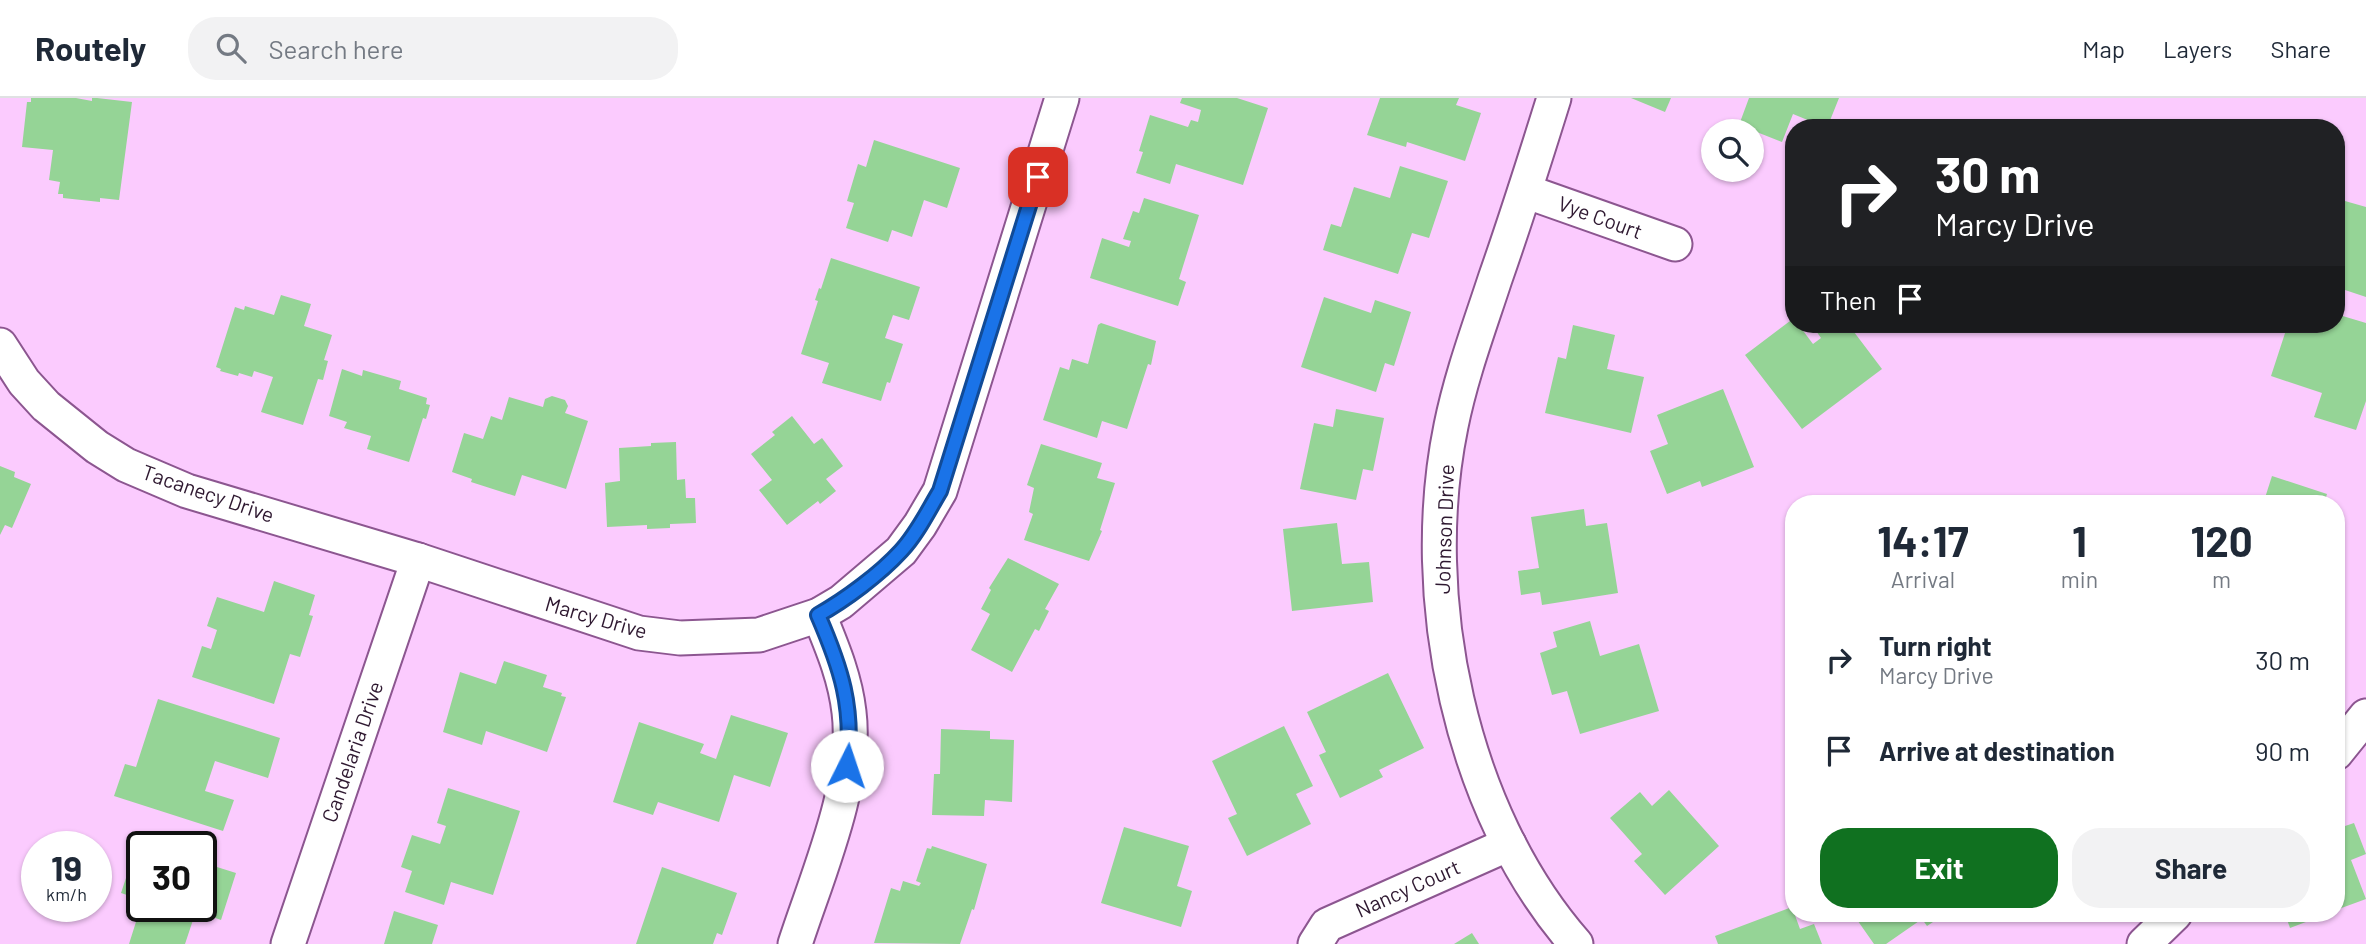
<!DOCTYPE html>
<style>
:root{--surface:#fff;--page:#f2f2f3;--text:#1f2937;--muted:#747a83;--line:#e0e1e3;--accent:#107120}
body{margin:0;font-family:Barlow,sans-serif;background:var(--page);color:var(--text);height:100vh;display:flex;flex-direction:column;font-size:26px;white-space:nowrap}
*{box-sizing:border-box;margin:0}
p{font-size:23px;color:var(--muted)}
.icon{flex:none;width:38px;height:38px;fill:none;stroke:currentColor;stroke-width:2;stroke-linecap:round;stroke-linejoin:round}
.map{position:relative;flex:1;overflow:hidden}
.sheet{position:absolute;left:1785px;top:397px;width:560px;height:427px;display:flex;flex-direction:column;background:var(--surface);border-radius:28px;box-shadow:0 2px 5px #0004}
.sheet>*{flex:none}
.top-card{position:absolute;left:1785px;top:21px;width:560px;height:214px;border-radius:28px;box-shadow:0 2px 5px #0004;background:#202124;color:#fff;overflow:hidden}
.fabs{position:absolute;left:1701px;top:21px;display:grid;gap:14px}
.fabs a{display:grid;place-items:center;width:63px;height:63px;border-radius:50%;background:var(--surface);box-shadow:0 2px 5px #0004;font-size:35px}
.speed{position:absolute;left:21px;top:733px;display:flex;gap:14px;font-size:35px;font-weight:700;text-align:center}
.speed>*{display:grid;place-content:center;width:91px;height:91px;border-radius:50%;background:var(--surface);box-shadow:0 2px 5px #0004;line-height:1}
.speed small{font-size:18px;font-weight:400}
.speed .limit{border:4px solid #111;border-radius:10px;background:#fff;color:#111}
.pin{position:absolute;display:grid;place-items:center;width:60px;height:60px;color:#fff;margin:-30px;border-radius:14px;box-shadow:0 4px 10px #0006}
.me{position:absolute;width:77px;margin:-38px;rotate:4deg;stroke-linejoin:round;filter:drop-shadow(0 0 5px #0008)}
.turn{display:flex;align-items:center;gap:24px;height:147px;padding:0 35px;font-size:32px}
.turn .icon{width:91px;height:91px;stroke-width:2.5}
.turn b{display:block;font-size:49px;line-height:60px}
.then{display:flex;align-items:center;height:66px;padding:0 35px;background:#0003;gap:14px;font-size:26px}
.eta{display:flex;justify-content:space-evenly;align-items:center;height:119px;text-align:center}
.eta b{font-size:42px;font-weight:700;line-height:49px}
.action{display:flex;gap:14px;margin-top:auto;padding:14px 35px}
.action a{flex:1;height:80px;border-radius:28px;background:var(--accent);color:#fff;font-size:28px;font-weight:700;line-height:80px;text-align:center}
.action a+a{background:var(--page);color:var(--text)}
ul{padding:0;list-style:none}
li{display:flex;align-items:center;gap:21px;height:91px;padding:0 35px}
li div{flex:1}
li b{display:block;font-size:26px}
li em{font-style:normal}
header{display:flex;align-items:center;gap:42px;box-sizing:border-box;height:98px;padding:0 35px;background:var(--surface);border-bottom:2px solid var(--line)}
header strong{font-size:33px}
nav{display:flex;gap:38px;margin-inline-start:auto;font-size:24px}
.search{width:490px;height:63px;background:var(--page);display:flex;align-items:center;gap:18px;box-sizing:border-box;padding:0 24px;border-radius:28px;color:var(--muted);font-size:26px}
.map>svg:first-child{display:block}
</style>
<header>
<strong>Routely</strong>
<div class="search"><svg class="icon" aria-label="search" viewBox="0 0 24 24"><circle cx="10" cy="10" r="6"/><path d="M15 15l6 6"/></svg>Search here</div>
<nav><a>Map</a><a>Layers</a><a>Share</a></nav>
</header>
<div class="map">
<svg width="2366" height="846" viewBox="0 0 2366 846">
<rect width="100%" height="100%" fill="#fbcbfe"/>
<g fill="#95d496">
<polygon points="31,0 76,0 92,3 92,0 97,0 132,4 119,102 100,100 100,104 63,100 63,96 58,96 60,84 49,82 53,52 22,49 27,4 31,4"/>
<polygon points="1182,0 1237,0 1268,10 1243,87 1176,66 1170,86 1136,75 1143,54 1139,53 1150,17 1188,29 1191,22 1198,24 1201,12 1180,5"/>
<polygon points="1380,0 1459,0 1456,7 1481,15 1465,63 1407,44 1406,49 1367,37"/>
<polygon points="1631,0 1671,0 1665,14"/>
<polygon points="1749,0 1839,0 1827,30 1793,16 1782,44 1739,27"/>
<polygon points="874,42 960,70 947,110 924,102 912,139 892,132 888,144 846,130 854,105 847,103 858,66 866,69"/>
<polygon points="1400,68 1448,83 1429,140 1412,135 1398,176 1323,152 1331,126 1341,129 1354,89 1390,100"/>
<polygon points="1144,100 1199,117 1179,181 1186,184 1178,208 1090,180 1102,140 1129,149 1131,143 1123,141 1133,113 1139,115"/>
<polygon points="2345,103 2366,109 2366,199 2336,189 2336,131"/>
<polygon points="831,160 920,189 909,222 893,217 885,240 903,246 890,285 887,284 881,303 822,285 829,265 801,256 818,203 815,202 819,190 821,191"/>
<polygon points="281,197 311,206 304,228 332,237 324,262 328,263 323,282 318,281 303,327 261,314 273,279 254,273 252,279 239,275 238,278 220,273 221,271 216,269 235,209 244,212 245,208 274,217"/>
<polygon points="1324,199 1371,215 1375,202 1411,214 1394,268 1385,265 1376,294 1301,269"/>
<polygon points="2336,216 2366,225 2366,303 2356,332 2314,319 2322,295 2271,278 2288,226 2336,226"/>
<polygon points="1794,220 1794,226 1798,226 1813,246 1821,240 1814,230 1819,226 1848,226 1882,271 1802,331 1745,257"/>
<polygon points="1101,225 1156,243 1151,267 1148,266 1127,331 1102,323 1097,340 1043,322 1060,269 1069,272 1072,261 1088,266 1098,227"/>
<polygon points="1573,227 1615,237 1607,271 1644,279 1631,335 1545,315 1558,259 1566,261"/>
<polygon points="342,271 362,278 363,272 401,283 399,291 427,300 426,306 430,307 426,321 423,320 409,364 367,351 371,338 344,330 347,324 329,318"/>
<polygon points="1723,291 1754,369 1702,389 1700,383 1667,396 1650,353 1668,346 1657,317"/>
<polygon points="552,298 565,302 568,308 565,315 588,323 566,391 522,377 515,398 471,384 472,381 452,374 464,335 483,341 491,318 502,322 509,299 543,309 545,301"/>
<polygon points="1336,311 1384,320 1373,373 1363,371 1356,402 1300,391 1314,325 1333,329"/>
<polygon points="792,318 814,346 822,340 843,368 826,381 836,393 820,406 818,403 787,427 759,392 772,382 751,356 775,337 772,334"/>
<polygon points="676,344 677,382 685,381 686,400 695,400 696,425 670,426 670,430 647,431 647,427 607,429 605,385 620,383 619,350 651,348 651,345"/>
<polygon points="1041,346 1102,365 1097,380 1115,385 1100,432 1102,433 1089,463 1024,442 1033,416 1029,414 1034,390 1027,387"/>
<polygon points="0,368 15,374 14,379 31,386 12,430 5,427 0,437"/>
<polygon points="2272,378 2327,396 2324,406 2263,406"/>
<polygon points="1584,411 1586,428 1607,425 1618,495 1542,507 1540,494 1521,497 1518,473 1539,470 1531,419"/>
<polygon points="1337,425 1342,466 1369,464 1373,504 1292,513 1283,431"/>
<polygon points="1008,460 1059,486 1045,511 1049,513 1039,533 1035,531 1012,574 971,552 990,516 981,511 991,492 989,490"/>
<polygon points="274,483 315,497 309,517 313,518 300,559 290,556 274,606 192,579 202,548 211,551 217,532 207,528 217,499 264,514"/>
<polygon points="1590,523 1600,558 1639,546 1659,613 1580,636 1567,593 1552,597 1540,555 1557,549 1553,534"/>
<polygon points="504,563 547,577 543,589 562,595 561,598 566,599 547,654 486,633 482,647 443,634 460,574 496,586"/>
<polygon points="1388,575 1424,650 1379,672 1383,679 1340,700 1319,657 1326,654 1307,614"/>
<polygon points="158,601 280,640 268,680 215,663 205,693 234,702 223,733 114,698 125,666 136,669"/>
<polygon points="731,617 788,635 770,689 734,677 719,724 658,704 653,717 613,704 639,624 704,646 700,655 716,661"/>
<polygon points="1284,628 1313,688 1296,696 1311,726 1247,758 1228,720 1237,716 1212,663"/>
<polygon points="941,631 990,633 990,641 1014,642 1012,704 985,702 984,718 932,717 934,676 940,676"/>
<polygon points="448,690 520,713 493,797 451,784 444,807 405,794 412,773 401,769 412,737 440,746 446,728 437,725"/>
<polygon points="1669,692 1719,748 1665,797 1634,763 1642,756 1610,720 1640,694 1652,708"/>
<polygon points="2354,725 2366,756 2351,762 2366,801 2336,812 2336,731"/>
<polygon points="1124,729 1189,748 1177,788 1192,793 1181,829 1101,805"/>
<polygon points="932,748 987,766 974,812 972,811 960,846 874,845 891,790 900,793 903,783 919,788 921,785 916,783 927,750 931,751"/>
<polygon points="132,762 142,765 142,802 121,795"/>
<polygon points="201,764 236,775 221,822 196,813 185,846 129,846 141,808 201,808"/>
<polygon points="662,769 737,795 722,837 717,835 713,846 636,846"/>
<polygon points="1792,809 1800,831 1814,826 1822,846 1718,846 1715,838"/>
<polygon points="394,813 438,827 432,846 384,846"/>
<polygon points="1853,816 1945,816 1927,828 1922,821 1886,846 1874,846"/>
<polygon points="2285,816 2327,816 2290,830"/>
<polygon points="1472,835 1479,846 1454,846"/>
</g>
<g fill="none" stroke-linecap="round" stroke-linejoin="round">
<g stroke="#8c5690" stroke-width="37">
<g id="street">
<path d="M 1554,0 C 1535,61 1516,121 1495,181 C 1479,230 1461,278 1451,328 C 1416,498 1460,714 1576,846"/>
<polyline points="1525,93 1675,146"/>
<polyline points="0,247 24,284 46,308 97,349 126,367 187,393 418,462 639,535 680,540 759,537 819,517 841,504 901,453 920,427 940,393 1062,0"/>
<polyline points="2336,655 2366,618"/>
<polyline points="288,846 418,462"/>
<path d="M 795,846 C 817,778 858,685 849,614 C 845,579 832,549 819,517"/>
<polyline points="1315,846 1327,827 1509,746"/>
<polyline points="2144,846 2175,816"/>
</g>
</g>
<use href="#street" stroke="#fff" stroke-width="33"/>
</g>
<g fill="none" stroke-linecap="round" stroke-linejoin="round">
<g stroke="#114b97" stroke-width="18">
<path id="route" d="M 847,668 C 854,609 841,570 818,517 C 845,502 880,476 901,453 C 917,436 928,413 940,393 L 1038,79"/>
</g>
<use href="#route" stroke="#1a73e8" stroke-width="12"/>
</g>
<g text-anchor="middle" stroke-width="7" stroke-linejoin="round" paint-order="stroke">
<g font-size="21" fill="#2e1830" stroke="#fff">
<text transform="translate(1600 120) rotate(20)" y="7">Vye Court</text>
<text transform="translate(208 396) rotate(19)" y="7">Tacanecy Drive</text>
<text transform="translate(1445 431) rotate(-88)" y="7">Johnson Drive</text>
<text transform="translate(596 520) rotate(16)" y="7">Marcy Drive</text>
<text transform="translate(353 654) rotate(-71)" y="7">Candelaria Drive</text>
<text transform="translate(1408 791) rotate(-24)" y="7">Nancy Court</text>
</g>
</g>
</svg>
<div class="fabs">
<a><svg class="icon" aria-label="search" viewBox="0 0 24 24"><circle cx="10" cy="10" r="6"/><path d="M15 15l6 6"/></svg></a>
</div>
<div class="speed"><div>19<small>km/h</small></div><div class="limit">30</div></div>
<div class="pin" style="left:1038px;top:79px;background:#d93025"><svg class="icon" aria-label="arrive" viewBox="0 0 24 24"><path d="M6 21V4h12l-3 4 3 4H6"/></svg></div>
<svg class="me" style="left:847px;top:668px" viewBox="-20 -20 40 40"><circle r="19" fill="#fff"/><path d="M0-13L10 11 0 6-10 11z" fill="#1a73e8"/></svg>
<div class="top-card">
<div class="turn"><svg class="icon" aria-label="right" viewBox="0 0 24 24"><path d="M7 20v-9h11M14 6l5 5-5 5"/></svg><div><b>30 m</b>Marcy Drive</div></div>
<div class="then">Then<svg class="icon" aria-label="arrive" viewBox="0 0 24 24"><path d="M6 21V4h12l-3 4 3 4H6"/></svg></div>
</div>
<section class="sheet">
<div class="eta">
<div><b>14:17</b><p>Arrival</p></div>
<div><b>1</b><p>min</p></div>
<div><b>120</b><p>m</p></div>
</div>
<ul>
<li><svg class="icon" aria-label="right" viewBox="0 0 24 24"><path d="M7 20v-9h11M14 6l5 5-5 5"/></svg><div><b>Turn right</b><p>Marcy Drive</p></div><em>30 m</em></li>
<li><svg class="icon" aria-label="arrive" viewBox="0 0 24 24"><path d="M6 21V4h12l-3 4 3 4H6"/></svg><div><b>Arrive at destination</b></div><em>90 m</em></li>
</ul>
<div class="action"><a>Exit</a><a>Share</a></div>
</section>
</div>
